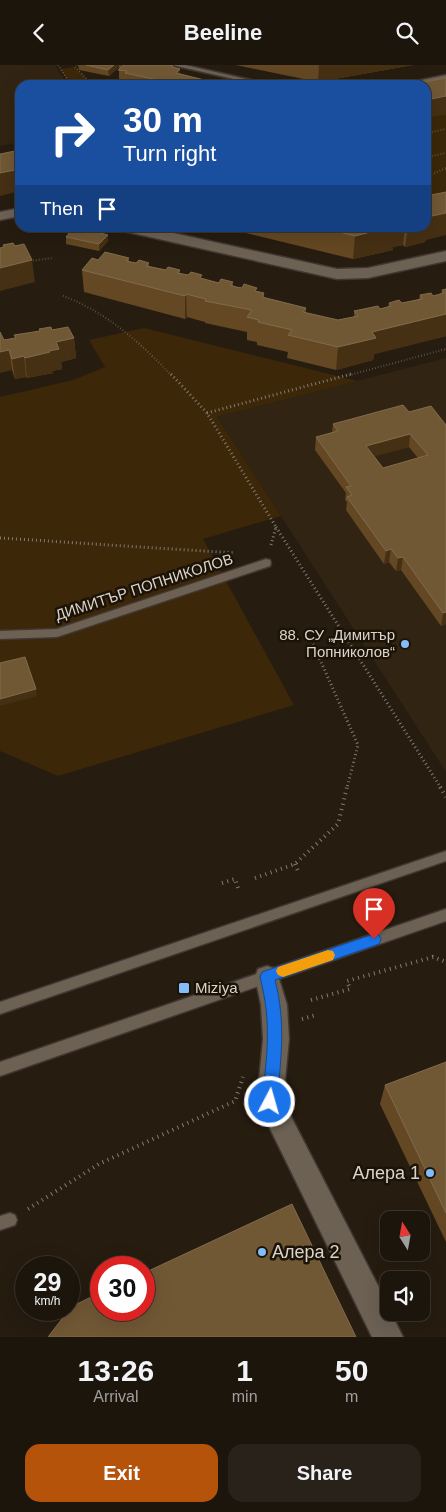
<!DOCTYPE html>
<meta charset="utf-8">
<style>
:root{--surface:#1c150c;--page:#29221a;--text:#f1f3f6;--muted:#a09f9d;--line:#3a342d;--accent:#b45309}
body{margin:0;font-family:Arial,sans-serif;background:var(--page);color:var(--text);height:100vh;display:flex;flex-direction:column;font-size:19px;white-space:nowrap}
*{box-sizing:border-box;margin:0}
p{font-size:16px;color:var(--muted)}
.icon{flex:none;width:28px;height:28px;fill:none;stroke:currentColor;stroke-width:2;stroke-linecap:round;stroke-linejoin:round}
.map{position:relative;height:1272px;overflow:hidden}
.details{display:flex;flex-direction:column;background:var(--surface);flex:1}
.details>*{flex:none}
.hud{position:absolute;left:15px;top:15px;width:416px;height:152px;border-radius:15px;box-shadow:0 5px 20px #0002,0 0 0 1px var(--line);background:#1a4fa0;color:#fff;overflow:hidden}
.needle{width:32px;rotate:349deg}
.buttons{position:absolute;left:380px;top:1146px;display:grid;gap:10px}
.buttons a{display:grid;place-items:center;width:50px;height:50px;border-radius:10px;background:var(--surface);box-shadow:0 5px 20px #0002,0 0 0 1px var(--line);font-size:25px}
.speed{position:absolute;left:15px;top:1191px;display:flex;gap:10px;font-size:25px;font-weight:700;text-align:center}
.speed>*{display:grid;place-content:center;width:65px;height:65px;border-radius:50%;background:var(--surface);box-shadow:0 5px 20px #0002,0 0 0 1px var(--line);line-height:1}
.speed small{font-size:12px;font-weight:400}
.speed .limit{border:8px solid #d22;background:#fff;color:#111}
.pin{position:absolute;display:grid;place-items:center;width:42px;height:42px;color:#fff;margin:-51px -21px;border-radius:50% 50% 50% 0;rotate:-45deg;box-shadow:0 0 5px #0007}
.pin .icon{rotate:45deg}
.me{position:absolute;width:55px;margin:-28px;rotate:6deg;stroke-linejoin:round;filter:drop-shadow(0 0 4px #0008)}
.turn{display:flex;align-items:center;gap:18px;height:105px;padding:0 25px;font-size:22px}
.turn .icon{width:65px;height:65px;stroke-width:2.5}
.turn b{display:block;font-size:35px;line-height:42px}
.then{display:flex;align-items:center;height:48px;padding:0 25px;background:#0003;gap:10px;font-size:19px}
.eta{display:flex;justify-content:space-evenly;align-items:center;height:85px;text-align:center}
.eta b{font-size:30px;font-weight:800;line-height:35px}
.cta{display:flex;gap:10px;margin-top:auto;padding:10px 25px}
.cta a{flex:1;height:58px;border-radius:15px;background:var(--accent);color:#fff;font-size:20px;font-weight:800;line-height:58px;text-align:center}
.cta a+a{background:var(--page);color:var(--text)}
header{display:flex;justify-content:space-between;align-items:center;height:65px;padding:0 25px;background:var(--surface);font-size:22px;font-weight:800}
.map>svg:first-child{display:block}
</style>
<header><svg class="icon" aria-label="back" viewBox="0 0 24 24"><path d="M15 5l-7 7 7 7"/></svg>Beeline<svg class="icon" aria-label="search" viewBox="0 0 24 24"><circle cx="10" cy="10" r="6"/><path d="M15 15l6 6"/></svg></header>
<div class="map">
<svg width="446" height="1272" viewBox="0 0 446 1272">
<rect width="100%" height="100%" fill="#261c10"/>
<g fill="#322412">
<polygon points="0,0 55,0 68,20 20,20 20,77 0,81"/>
<polygon points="446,293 446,707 217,352"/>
</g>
<g fill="#3c2709">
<polygon points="75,2 93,20 71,20 60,4"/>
<polygon points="446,50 446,132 426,136 426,53"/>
<polygon points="144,263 358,316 217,352 281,451 203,474 294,640 58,711 0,686 0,332 73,315 105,302 89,275"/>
</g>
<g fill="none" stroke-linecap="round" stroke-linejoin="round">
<g stroke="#403732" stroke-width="3">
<g id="service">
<polygon points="172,0 185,0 273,20 260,20"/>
<polygon points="446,10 446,14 412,20 397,20"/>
<polygon points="266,494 270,495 271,498 270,501 57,572 0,574 0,566 57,564"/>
<polygon points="446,786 446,796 0,949 0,937"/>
<polygon points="446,844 446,856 0,1011 0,997"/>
<polygon points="10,1148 15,1150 17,1155 15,1160 0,1165 0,1151"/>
</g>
</g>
<g stroke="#403732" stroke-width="3">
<g id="minor">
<polygon points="20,143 20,151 0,155 0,147"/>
<polygon points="116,162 146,162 337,204 368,203 446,186 446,196 368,213 337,214 123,166"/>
<polygon points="267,901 276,904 287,940 289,974 283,1036 389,1242 389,1248 391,1248 403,1272 372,1272 257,1037 263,974 261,940 255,912 258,904"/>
</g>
</g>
<g stroke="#847b71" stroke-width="2" stroke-dasharray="0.5 2.5" stroke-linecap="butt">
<polyline points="58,0 71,20"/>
<polyline points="77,0 75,2 93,20"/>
<polyline points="426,68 446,64"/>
<polyline points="426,92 446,88"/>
<polyline points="426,112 446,103"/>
<polyline points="30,196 53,193"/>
<path d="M 63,231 C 105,246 142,279 172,311"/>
<polyline points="346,311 446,284"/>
</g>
<g stroke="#847b71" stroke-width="3" stroke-dasharray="1 3" stroke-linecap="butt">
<polyline points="171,309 207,348 276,462 271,480"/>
<polyline points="207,348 351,309"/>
<polyline points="276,462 441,723"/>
<polyline points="0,473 235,488"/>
<polyline points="313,579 358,680 347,723"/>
</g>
<g stroke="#847b71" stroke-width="4" stroke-dasharray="1 4.5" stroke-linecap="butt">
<polyline points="440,722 446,732"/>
<polyline points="295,799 298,806"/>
<polyline points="255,813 295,799 338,759 347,722"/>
<polyline points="222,818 235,814 239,826"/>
<polyline points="311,935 350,924 347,916 433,892 446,897"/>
<polyline points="302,954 316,950"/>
<polyline points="28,1144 99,1099 235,1036 243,1012"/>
</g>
<use href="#service" fill="#6c6153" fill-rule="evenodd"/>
<use href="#minor" fill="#6c6153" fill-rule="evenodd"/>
</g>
<g fill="#644823" fill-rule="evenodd">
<polygon points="78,0 170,0 173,3 180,4 180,9 225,20 119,20 119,2 109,11 79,5"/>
<polygon points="236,0 413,0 318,17"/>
<polygon points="221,162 426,162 425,177 405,182 403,180 393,182 393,185 353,194"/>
<polygon points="66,172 108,176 99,186 66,179"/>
<polygon points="129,193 129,197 136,198 149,198 149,201 166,205 180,205 180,208 219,218 233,217 233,221 264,228 264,233 306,243 306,248 338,255 354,252 354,246 380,244 388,242 389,238 402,238 419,234 420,230 433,231 441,229 442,225 446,224 446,271 374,289 373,295 336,305 287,293 288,287 257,280 257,277 247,275 247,267 205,258 205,257 187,252 185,254 84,227 82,205 98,195"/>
<polygon points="52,265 74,273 76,293 61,297 62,304 52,306 53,308 27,313 26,312 15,314 12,305 4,275 15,273 14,270"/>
<path d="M 409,347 L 446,360 L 446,559 L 441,561 L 401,505 L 396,506 L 389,497 L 384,499 L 346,445 L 347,437 L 345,435 L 346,428 L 315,385 L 316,372 L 332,368 L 333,359 ZM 409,382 L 418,393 L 383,403 L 374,391 Z"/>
<polygon points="446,997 446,1177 380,1039 385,1020"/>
</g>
<g fill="#463014">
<polygon points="114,0 119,0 119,2 109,11 108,5"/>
<polygon points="319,0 413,0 318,17"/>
<polygon points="180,4 180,20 176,8"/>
<polygon points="446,31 446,50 426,53 426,35"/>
<polygon points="20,104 20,126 0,131 0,108"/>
<polygon points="446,148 446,170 426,175 425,177 405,182 408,162 426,162 427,152"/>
<polygon points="390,162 405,162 403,180 393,182 393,185 353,194 355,171"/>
<polygon points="108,170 108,176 99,186 99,179"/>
<polygon points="32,195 35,217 0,226 0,203"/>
<polygon points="186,229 187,252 185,254 185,231"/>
<polygon points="446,249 446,271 374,289 373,295 336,305 338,282 372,267"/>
<polygon points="74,273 76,293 61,297 62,304 52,306 53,308 27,313 25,293 56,277"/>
<polygon points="9,285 12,305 0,308 0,287"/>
<polygon points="24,291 26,312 15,314 12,294"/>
<polygon points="410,369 409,382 365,394 366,381"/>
<polygon points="391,484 389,497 384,499 386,486"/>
<polygon points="403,492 401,505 396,506 398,493"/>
<polygon points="446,547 446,559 441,561 443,548"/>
<polygon points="36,624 37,631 0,641 0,634"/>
</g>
<g fill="#715835" stroke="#816b4d" fill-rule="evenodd">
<polygon points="86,0 114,0 108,5"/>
<polygon points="124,0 170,0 173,1 172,2 180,4 176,8 225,20 163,20 167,17 125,8 127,6 118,5"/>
<polygon points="446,13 446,31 426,35 426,20 408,20"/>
<polygon points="382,18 383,20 373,20"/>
<polygon points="393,18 395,20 383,20"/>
<polygon points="20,85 20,104 0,108 0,89"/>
<polygon points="446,127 446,148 427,152 428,154 426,154 426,131"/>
<polygon points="74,162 78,162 108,170 99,179 66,172"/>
<polygon points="320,162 390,162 355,171"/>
<polygon points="13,178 15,181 24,179 32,195 0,203 0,183 4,182 3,180"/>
<polygon points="105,187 129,193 126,196 136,198 139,195 149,198 146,201 166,205 168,202 180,205 177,208 188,210 191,207 202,210 200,213 219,218 221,214 233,217 230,220 236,222 242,223 244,219 257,223 255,226 264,228 262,232 306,243 303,247 338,255 358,251 354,246 378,241 380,244 391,241 389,238 399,235 402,238 422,234 420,230 431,228 433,231 444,228 442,225 446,224 446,249 372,267 376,273 338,282 288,270 292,265 258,257 259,255 247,252 252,245 205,236 206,234 186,229 185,231 82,205 92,193 98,195"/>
<polygon points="51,262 52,265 68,262 74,273 56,277 59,284 49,286 50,287 25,293 24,291 12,294 9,285 0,287 0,267 4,275 16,273 14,270 40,266 39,264"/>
<path d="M 403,340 L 409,347 L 431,341 L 446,360 L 446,547 L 443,548 L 403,492 L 398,493 L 391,484 L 386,486 L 347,432 L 352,430 L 346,422 L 351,421 L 316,372 L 338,366 L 333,359 ZM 410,369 L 428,390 L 383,403 L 366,381 Z"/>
<polygon points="25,592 36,624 0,634 0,598"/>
<polygon points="446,997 446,1148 385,1020"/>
<polygon points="292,1139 356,1272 48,1272 71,1242 101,1227 101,1245 144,1245 144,1208"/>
</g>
<path fill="#1a73e8" stroke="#114b97" d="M 374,869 L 379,870 L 381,874 L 379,879 L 275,915 C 286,958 281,993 277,1037 L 275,1042 L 270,1044 L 265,1042 L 262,1037 C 267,989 272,959 260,912 L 262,907 Z"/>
<polygon fill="#f59e0b" points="328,885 333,886 335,890 333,895 283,912 278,910 276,906 278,902"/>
<g fill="#83bcfb" stroke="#1c1307" stroke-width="2">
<circle cx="405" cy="579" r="5"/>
<rect x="178" y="917" width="12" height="12" rx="2.5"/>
<circle cx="430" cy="1108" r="5"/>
<circle cx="262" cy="1187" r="5"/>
</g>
<g text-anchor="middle" stroke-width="5" stroke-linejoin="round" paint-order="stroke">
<g font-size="15" fill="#dbd4cc" stroke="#1c1307">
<text transform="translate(144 522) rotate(-18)" y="5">ДИМИТЪР ПОПНИКОЛОВ</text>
</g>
<g font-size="15" fill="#dbd4cc" stroke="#1c1307" text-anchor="end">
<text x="395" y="575">88. СУ „Димитър<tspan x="395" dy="17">Попниколов“</tspan></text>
<text x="195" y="928" text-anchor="start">Miziya</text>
</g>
<g font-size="18" fill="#dbd4cc" stroke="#1c1307" text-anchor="end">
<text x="420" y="1114">Алера 1</text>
<text x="272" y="1193" text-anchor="start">Алера 2</text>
</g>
</g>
</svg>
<div class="buttons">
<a><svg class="needle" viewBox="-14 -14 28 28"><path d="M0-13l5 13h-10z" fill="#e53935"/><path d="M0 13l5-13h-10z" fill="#a09f9d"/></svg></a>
<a><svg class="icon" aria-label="sound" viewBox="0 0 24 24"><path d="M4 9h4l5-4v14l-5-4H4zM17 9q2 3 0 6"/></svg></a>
</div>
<div class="speed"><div>29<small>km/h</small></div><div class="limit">30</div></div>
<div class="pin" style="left:374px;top:874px;background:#d93025"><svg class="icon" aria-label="arrive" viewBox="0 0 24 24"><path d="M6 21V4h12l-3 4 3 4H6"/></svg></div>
<svg class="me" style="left:270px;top:1037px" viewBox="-20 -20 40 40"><circle r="17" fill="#1a73e8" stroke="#fff" stroke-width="3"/><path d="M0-11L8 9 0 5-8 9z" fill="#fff"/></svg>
<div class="hud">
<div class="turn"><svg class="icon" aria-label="right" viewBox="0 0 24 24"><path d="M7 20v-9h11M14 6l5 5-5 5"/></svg><div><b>30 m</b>Turn right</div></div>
<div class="then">Then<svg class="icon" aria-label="arrive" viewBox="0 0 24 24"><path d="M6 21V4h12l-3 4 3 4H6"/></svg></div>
</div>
</div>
<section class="details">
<div class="eta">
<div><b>13:26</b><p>Arrival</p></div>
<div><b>1</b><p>min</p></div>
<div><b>50</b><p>m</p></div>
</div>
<div class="cta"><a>Exit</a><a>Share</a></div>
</section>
